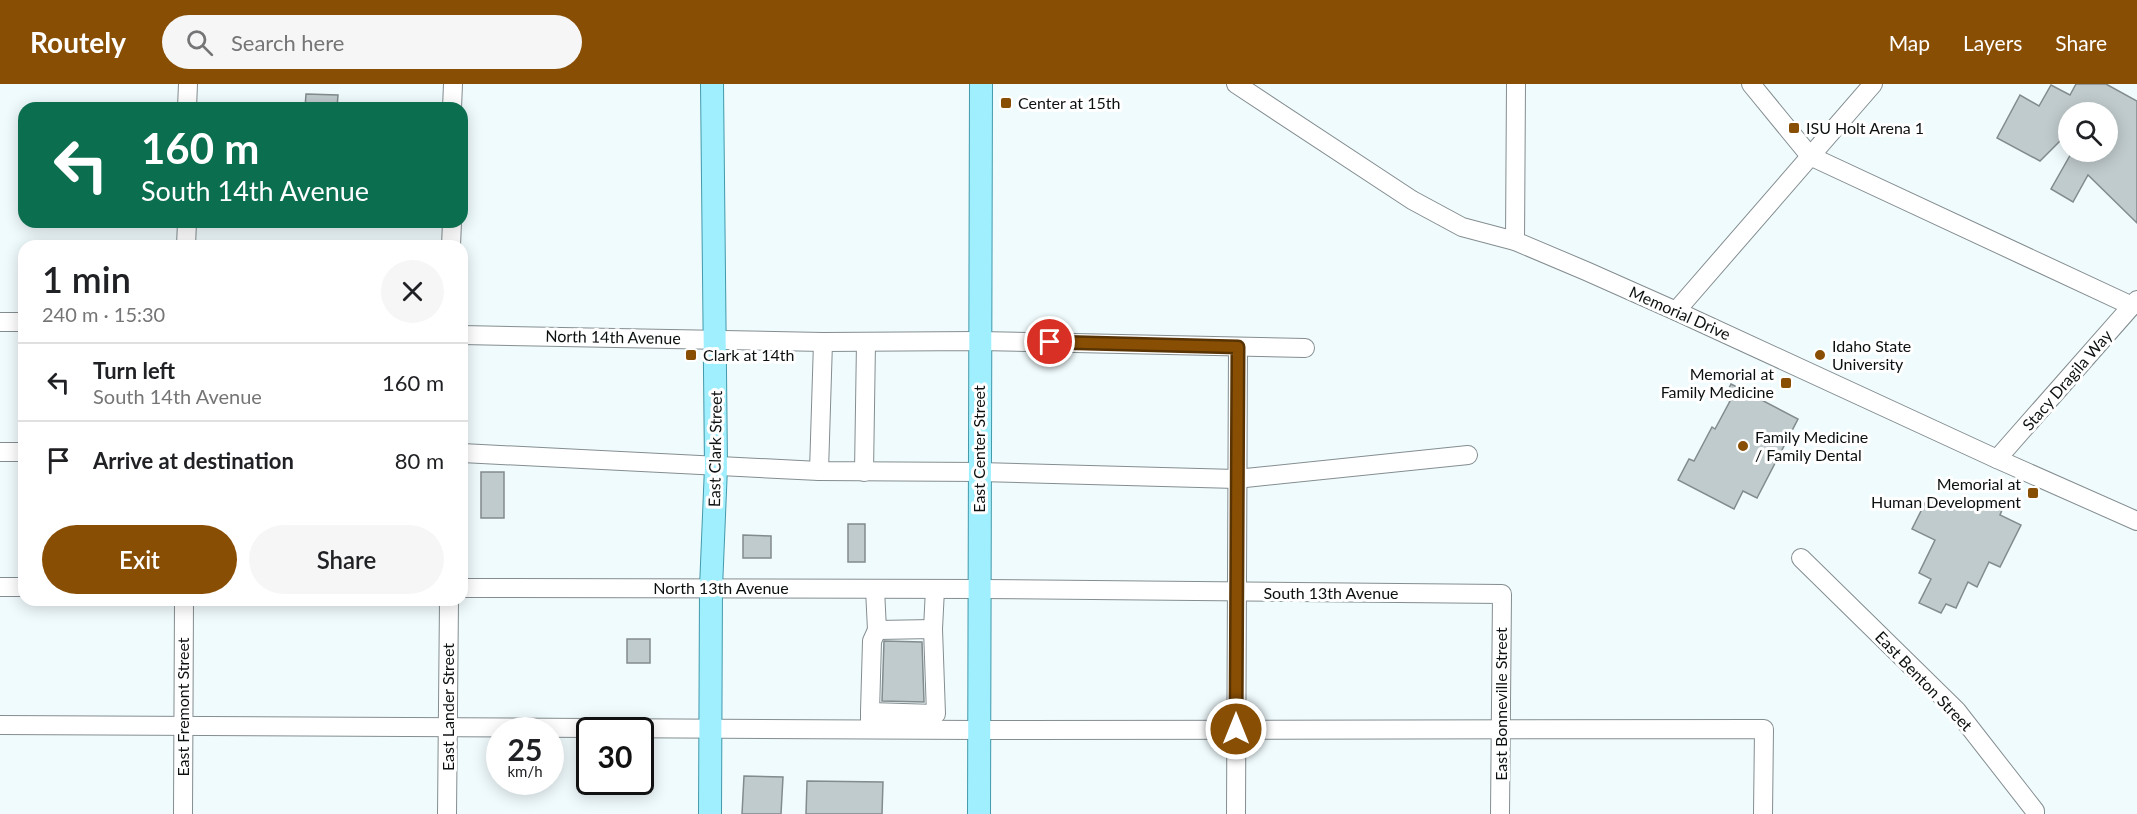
<!DOCTYPE html>
<meta charset="utf-8">
<style>
:root{--surface:#fff;--page:#f6f6f6;--text:#202124;--muted:#757577;--line:#e0e0e0;--accent:#884e04}
body{margin:0;font-family:Lato,sans-serif;background:var(--page);color:var(--text);height:100vh;display:flex;flex-direction:column;font-size:22px;white-space:nowrap}
*{box-sizing:border-box;margin:0}
p{font-size:20px;color:var(--muted)}
.icon{flex:none;width:33px;height:33px;fill:none;stroke:currentColor;stroke-width:2;stroke-linecap:round;stroke-linejoin:round}
.map{position:relative;flex:1;overflow:hidden}
.details{position:absolute;left:18px;top:156px;width:450px;height:366px;display:flex;flex-direction:column;background:var(--surface);border-radius:18px;box-shadow:0 3px 15px #0003}
.details>*{flex:none}
.guide{position:absolute;left:18px;top:18px;width:450px;height:126px;border-radius:18px;box-shadow:0 3px 15px #0003;background:#0b6e4f;color:#fff;overflow:hidden}
.controls{position:absolute;left:2058px;top:18px;display:grid;gap:12px}
.controls a{display:grid;place-items:center;width:60px;height:60px;border-radius:50%;background:var(--surface);box-shadow:0 3px 15px #0003;font-size:30px}
.speed{position:absolute;left:486px;top:633px;display:flex;gap:12px;font-size:30px;font-weight:700;text-align:center}
.speed>*{display:grid;place-content:center;width:78px;height:78px;border-radius:50%;background:var(--surface);box-shadow:0 3px 15px #0003;line-height:1}
.speed small{font-size:15px;font-weight:400}
.speed .limit{border:3px solid #111;border-radius:9px;background:#fff;color:#111}
.pin{position:absolute;display:grid;place-items:center;width:51px;height:51px;color:#fff;margin:-26px;border:3px solid #fff;border-radius:50%;box-shadow:0 2px 6px #0007}
.me{position:absolute;width:66px;margin:-33px;rotate:0deg;stroke-linejoin:round;filter:drop-shadow(0 0 4px #0008)}
.turn{display:flex;align-items:center;gap:21px;height:126px;padding:0 24px;font-size:27px}
.turn .icon{width:78px;height:78px;stroke-width:2.5}
.turn b{display:block;font-size:42px;line-height:51px}
.round{display:grid;place-items:center;flex:none;width:63px;height:63px;border-radius:32px;background:var(--page)}
.head{display:flex;align-items:center;justify-content:space-between;height:102px;padding:0 24px}
h1{font-size:36px;font-weight:600;line-height:45px}
.primary-button{display:flex;gap:12px;margin-top:auto;padding:12px 24px}
.primary-button a{flex:1;height:69px;border-radius:36px;background:var(--accent);color:#fff;font-size:24px;font-weight:600;line-height:69px;text-align:center}
.primary-button a+a{background:var(--page);color:var(--text)}
ul{padding:0;list-style:none}
li{display:flex;align-items:center;gap:18px;height:78px;padding:0 24px;border-top:2px solid var(--line)}
li div{flex:1}
li b{display:block;font-size:22px}
li em{font-style:normal}
header{display:flex;align-items:center;gap:36px;box-sizing:border-box;height:84px;padding:0 30px;background:var(--accent);color:#fff}
header strong{font-size:28px}
nav{display:flex;gap:33px;margin-inline-start:auto;font-size:21px}
.search{width:420px;height:54px;background:var(--page);display:flex;align-items:center;gap:15px;box-sizing:border-box;padding:0 21px;border-radius:33px;color:var(--muted);font-size:22px}
.map>svg:first-child{display:block}
</style>
<header>
<strong>Routely</strong>
<div class="search"><svg class="icon" aria-label="search" viewBox="0 0 24 24"><circle cx="10" cy="10" r="6"/><path d="M15 15l6 6"/></svg>Search here</div>
<nav><a>Map</a><a>Layers</a><a>Share</a></nav>
</header>
<div class="map">
<svg width="2137" height="730" viewBox="0 0 2137 730">
<rect width="100%" height="100%" fill="#f0fbfd"/>
<g fill="#c0cbcd" stroke="#828b8d" stroke-width="1.5">
<polygon points="2076,0 2106,0 2137,17 2137,139 2088,91 2073,118 2051,105 2072,68 2108,68 2108,28 2094,28 2098,20 2090,28 2068,28 2068,49 2040,77 1997,54 2020,11 2039,22 2051,1 2070,11"/>
<polygon points="306,10 338,11 337,24 305,24"/>
<polygon points="1731,300 1798,335 1757,414 1743,407 1734,425 1678,396 1689,375 1694,377 1712,343 1715,345 1730,317 1724,314"/>
<rect x="481" y="388" width="23" height="46"/>
<polygon points="1929,411 1953,423 1957,415 1978,426 1983,416 2002,426 2000,431 2021,441 2000,483 1989,478 1977,503 1968,498 1956,524 1946,520 1941,529 1919,519 1931,495 1919,489 1935,456 1912,445"/>
<rect x="848" y="440" width="17" height="38"/>
<polygon points="743,451 771,452 771,474 743,474"/>
<rect x="627" y="555" width="23" height="24"/>
<polygon points="884,557 922,558 924,618 882,617"/>
<polygon points="744,692 783,693 781,730 742,730"/>
<polygon points="807,697 883,698 882,730 806,730"/>
</g>
<g fill="none" stroke-linecap="round" stroke-linejoin="round">
<g stroke="#848d90" stroke-width="20">
<g id="minor">
<polyline points="1236,0 1412,116 1462,143 1515,157 1586,187 1676,227 1997,375 2137,437"/>
<polyline points="1751,0 1810,72 2132,222"/>
<polyline points="187,24 188,0"/>
<polyline points="452,24 453,0"/>
<polyline points="1515,157 1516,0"/>
<polyline points="186,162 187,138"/>
<polyline points="451,162 452,138"/>
<polyline points="1676,227 1873,0"/>
<polyline points="0,238 24,238"/>
<polyline points="462,251 823,258 979,257 1305,264"/>
<polyline points="0,368 24,368"/>
<polyline points="462,369 819,387 980,388 1236,395 1468,371"/>
<polyline points="1997,375 2137,216"/>
<polyline points="819,387 823,258"/>
<polyline points="864,388 866,258"/>
<polyline points="1801,474 1957,627 2035,727 2035,730"/>
<polyline points="0,503 24,503"/>
<polyline points="462,504 980,505 1502,510 1500,730"/>
<polyline points="933,545 935,505"/>
<polyline points="870,628 872,557 877,546"/>
<polyline points="0,641 979,646 1764,645 1763,730"/>
<polyline points="870,645 870,628 936,630 933,545 877,546 875,505"/>
<polyline points="183,730 184,516"/>
<polyline points="447,730 449,516"/>
<polyline points="1236,730 1238,263"/>
</g>
</g>
<g stroke="#439aab" stroke-width="24">
<g id="major">
<polyline points="710,730 711,504 716,383 712,0"/>
<polyline points="979,730 981,0"/>
</g>
</g>
<use href="#minor" stroke="#fff" stroke-width="18"/>
<use href="#major" stroke="#a0effe" stroke-width="22"/>
</g>
<g fill="none" stroke-linecap="round" stroke-linejoin="round">
<g stroke="#583303" stroke-width="15">
<polyline id="route" points="1050,258 1238,263 1236,645"/>
</g>
<use href="#route" stroke="#884e04" stroke-width="10"/>
</g>
<g fill="#884e04" stroke="#fff" stroke-width="2">
<rect x="1000" y="13" width="12" height="12" rx="3"/>
<rect x="1788" y="38" width="12" height="12" rx="3"/>
<rect x="685" y="265" width="12" height="12" rx="3"/>
<circle cx="1820" cy="271" r="6"/>
<rect x="1780" y="293" width="12" height="12" rx="3"/>
<circle cx="1743" cy="362" r="6"/>
<rect x="2027" y="403" width="12" height="12" rx="3"/>
</g>
<g text-anchor="middle" stroke-width="6" stroke-linejoin="round" paint-order="stroke">
<g font-size="16" fill="#0d1011" stroke="#fff" text-anchor="start">
<text x="1018" y="25">Center at 15th</text>
<text x="1806" y="50">ISU Holt Arena 1</text>
<text x="1832" y="268">Idaho State<tspan x="1832" dy="18">University</tspan></text>
<text x="703" y="277">Clark at 14th</text>
<text x="1774" y="296" text-anchor="end">Memorial at<tspan x="1774" dy="18">Family Medicine</tspan></text>
<text x="1755" y="359">Family Medicine<tspan x="1755" dy="18">/ Family Dental</tspan></text>
<text x="2021" y="406" text-anchor="end">Memorial at<tspan x="2021" dy="18">Human Development</tspan></text>
</g>
<g font-size="16" fill="#0d1011" stroke="#fff">
<text transform="translate(1680 229) rotate(24)" y="6">Memorial Drive</text>
<text transform="translate(613 253) rotate(1)" y="6">North 14th Avenue</text>
<text transform="translate(2067 296) rotate(-49)" y="6">Stacy Dragila Way</text>
<text transform="translate(715 365) rotate(-89)" y="6">East Clark Street</text>
<text transform="translate(979 365) rotate(-90)" y="6">East Center Street</text>
<text x="721" y="510">North 13th Avenue</text>
<text x="1331" y="515">South 13th Avenue</text>
<text transform="translate(1924 597) rotate(46)" y="6">East Benton Street</text>
<text transform="translate(1501 620) rotate(-90)" y="6">East Bonneville Street</text>
<text transform="translate(183 623) rotate(-90)" y="6">East Fremont Street</text>
<text transform="translate(448 623) rotate(-90)" y="6">East Lander Street</text>
</g>
</g>
</svg>
<div class="controls">
<a><svg class="icon" aria-label="search" viewBox="0 0 24 24"><circle cx="10" cy="10" r="6"/><path d="M15 15l6 6"/></svg></a>
</div>
<div class="speed"><div>25<small>km/h</small></div><div class="limit">30</div></div>
<div class="pin" style="left:1050px;top:258px;background:#d93025"><svg class="icon" aria-label="arrive" viewBox="0 0 24 24"><path d="M6 21V4h12l-3 4 3 4H6"/></svg></div>
<svg class="me" style="left:1236px;top:645px" viewBox="-20 -20 40 40"><circle r="17" fill="#884e04" stroke="#fff" stroke-width="3"/><path d="M0-11L8 9 0 5-8 9z" fill="#fff"/></svg>
<div class="guide">
<div class="turn"><svg class="icon" aria-label="left" viewBox="0 0 24 24"><path d="M17 20v-9H6M10 6l-5 5 5 5"/></svg><div><b>160 m</b>South 14th Avenue</div></div>
</div>
<section class="details">
<div class="head"><div><h1>1 min</h1><p>240 m · 15:30</p></div><a class="round"><svg class="icon" aria-label="close" viewBox="0 0 24 24"><path d="M6 6l12 12M18 6L6 18"/></svg></a></div>
<ul>
<li><svg class="icon" aria-label="left" viewBox="0 0 24 24"><path d="M17 20v-9H6M10 6l-5 5 5 5"/></svg><div><b>Turn left</b><p>South 14th Avenue</p></div><em>160 m</em></li>
<li><svg class="icon" aria-label="arrive" viewBox="0 0 24 24"><path d="M6 21V4h12l-3 4 3 4H6"/></svg><div><b>Arrive at destination</b></div><em>80 m</em></li>
</ul>
<div class="primary-button"><a>Exit</a><a>Share</a></div>
</section>
</div>
